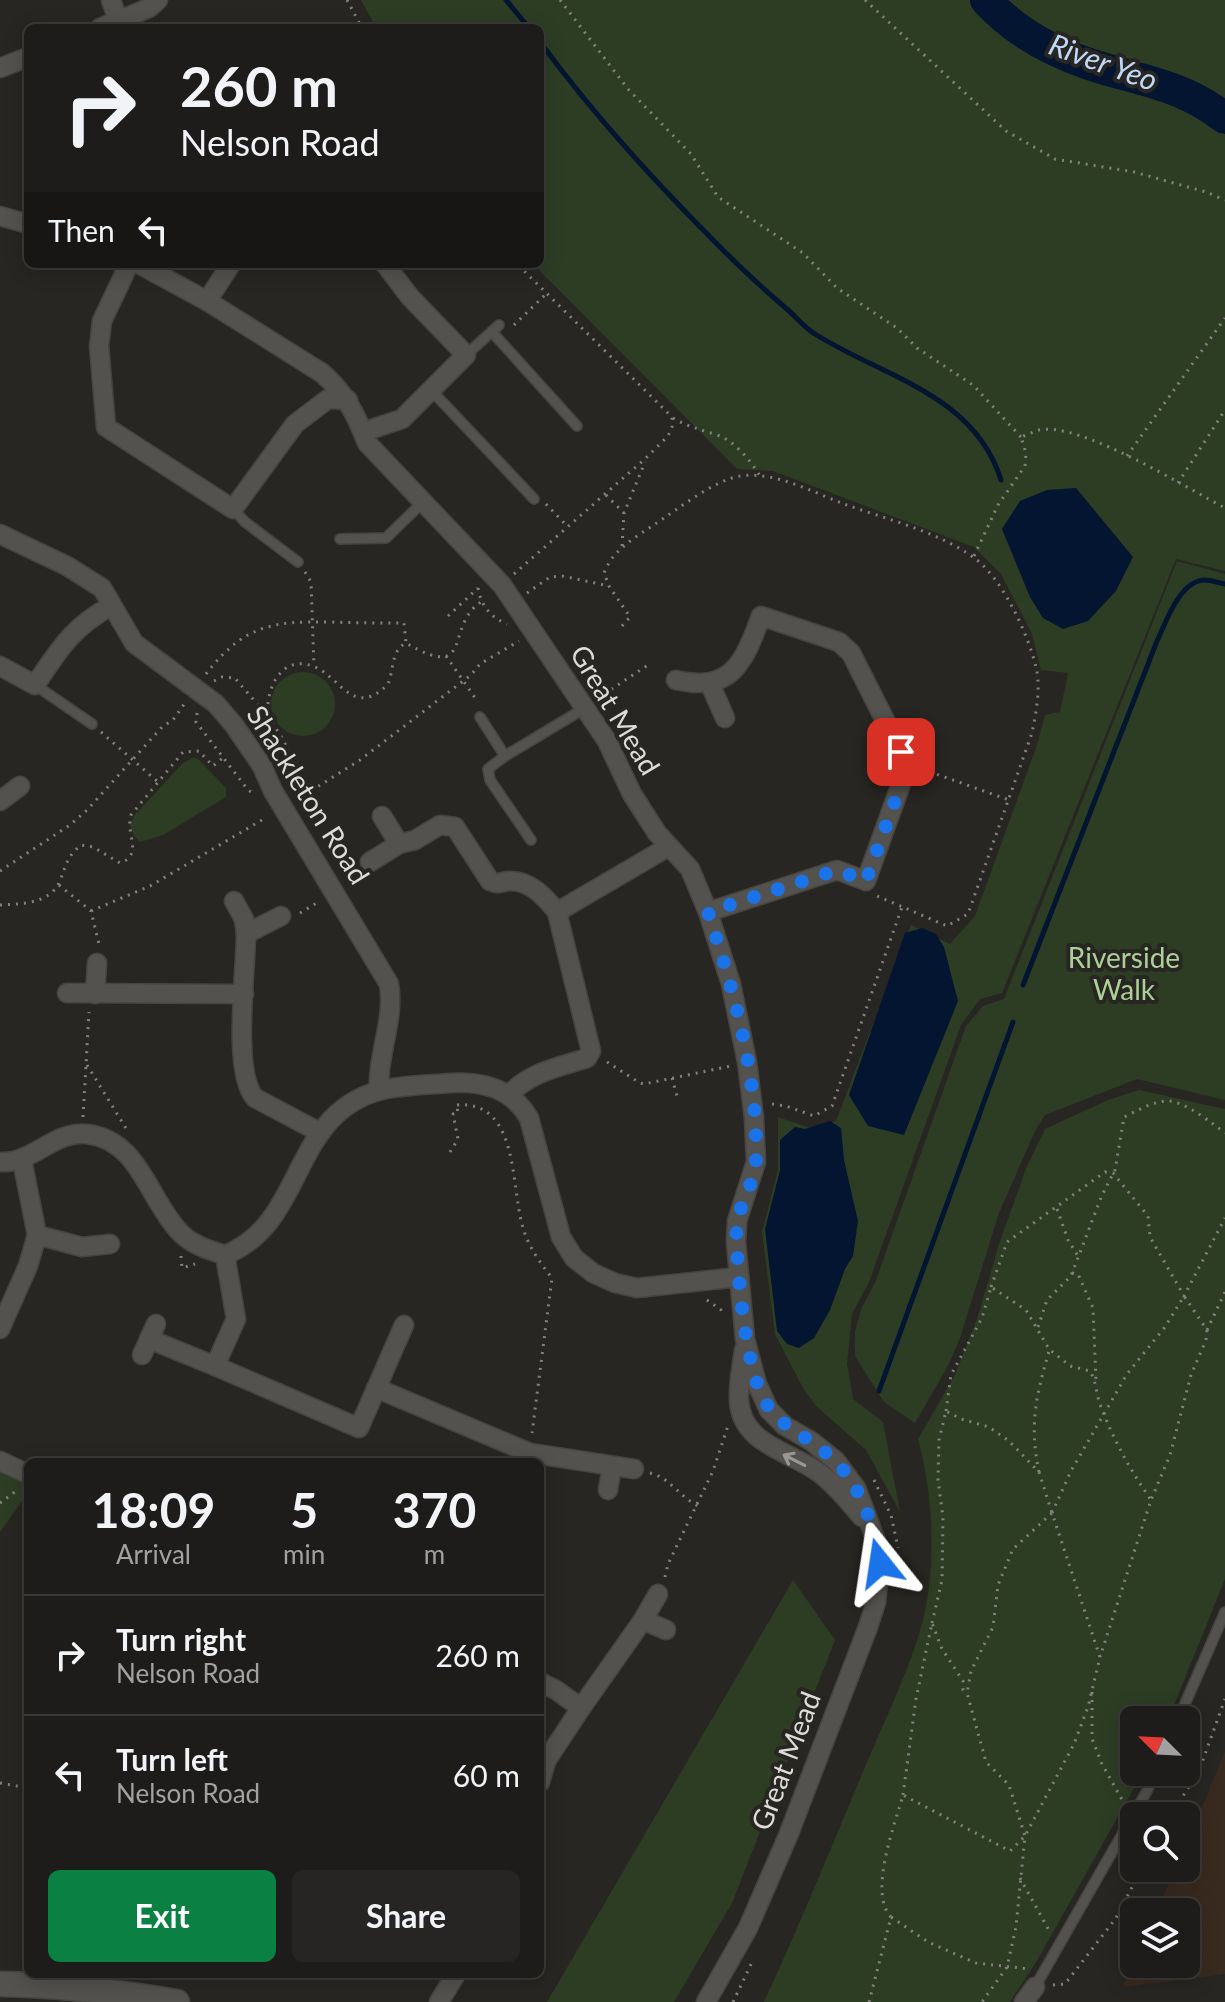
<!DOCTYPE html>
<style>
:root{--surface:#1e1c1a;--page:#262523;--text:#f1f3f6;--muted:#a1a1a2;--line:#3c3a39;--accent:#0b8043}
body{margin:0;font-family:Lato,sans-serif;background:var(--page);color:var(--text);height:100vh;display:flex;flex-direction:column;font-size:30px;white-space:nowrap}
*{box-sizing:border-box;margin:0}
p{font-size:26px;color:var(--muted)}
.icon{flex:none;width:44px;height:44px;fill:none;stroke:currentColor;stroke-width:2;stroke-linecap:round;stroke-linejoin:round}
.map{position:relative;flex:1;overflow:hidden}
.drawer{position:absolute;left:24px;top:1458px;width:520px;height:520px;display:flex;flex-direction:column;background:var(--surface);border-radius:12px;box-shadow:0 4px 20px #0003,0 0 0 2px var(--line)}
.drawer>*{flex:none}
.hud{position:absolute;left:24px;top:24px;width:520px;height:244px;border-radius:12px;box-shadow:0 4px 20px #0003,0 0 0 2px var(--line);background:#1e1c1a;color:var(--text);overflow:hidden}
.needle{width:52px;rotate:294deg}
.controls{position:absolute;left:1120px;top:1706px;display:grid;gap:16px}
.controls a{display:grid;place-items:center;width:80px;height:80px;border-radius:12px;background:var(--surface);box-shadow:0 4px 20px #0003,0 0 0 2px var(--line);font-size:40px}
.pin{position:absolute;display:grid;place-items:center;width:68px;height:68px;color:#fff;margin:-34px;border-radius:16px;box-shadow:0 4px 12px #0006}
.me{position:absolute;width:88px;margin:-44px;rotate:345deg;stroke-linejoin:round;filter:drop-shadow(0 0 6px #0008)}
.turn{display:flex;align-items:center;gap:28px;height:168px;padding:0 24px;font-size:36px}
.turn .icon{width:104px;height:104px;stroke-width:2.5}
.turn b{display:block;font-size:56px;line-height:68px}
.then{display:flex;align-items:center;height:76px;padding:0 24px;background:#0003;gap:16px;font-size:30px}
.eta{display:flex;justify-content:space-evenly;align-items:center;height:136px;text-align:center}
.eta b{font-size:48px;font-weight:700;line-height:56px}
.cta{display:flex;gap:16px;margin-top:auto;padding:16px 24px}
.cta a{flex:1;height:92px;border-radius:12px;background:var(--accent);color:#fff;font-size:32px;font-weight:700;line-height:92px;text-align:center}
.cta a+a{background:var(--page);color:var(--text)}
ul{padding:0;list-style:none}
li{display:flex;align-items:center;gap:24px;height:120px;padding:0 24px;border-top:2px solid var(--line)}
li div{flex:1}
li b{display:block;font-size:30px}
li em{font-style:normal}
.map>svg:first-child{display:block}
</style>
<div class="map">
<svg width="1225" height="2002" viewBox="0 0 1225 2002">
<rect width="100%" height="100%" fill="#282622"/>
<polygon fill="#392a1f" points="1225,1751 1225,1974 1123,1987 1134,1962 1134,1964 1186,1964 1186,1912 1156,1912 1176,1868 1186,1868 1186,1846"/>
<g fill="#2d3d24">
<polygon points="361,0 1225,0 1225,571 1176,559 1002,993 980,999 961,1025 869,1282 852,1314 847,1364 853,1399 883,1422 900,1512 866,1450 816,1406 803,1388 775,1334 762,1232 778,1170 778,1117 810,1128 836,1121 911,925 950,944 975,916 1037,745 1045,715 1060,712 1068,673 1041,670 1032,634 1001,574 974,547 773,471 737,469 533,264 540,264 540,28 376,28"/>
<polygon points="1177,561 1225,574 1225,1100 1137,1079 1045,1115 1035,1131 999,1213 960,1338 949,1364 915,1423 884,1402 855,1356 855,1331 862,1307 875,1283 966,1026 983,1006 1004,999"/>
<circle cx="303" cy="704" r="32"/>
<polygon points="192,758 198,759 226,788 226,797 163,835 140,842 134,836 130,825 134,816 183,763"/>
<path d="M 1139,1090 L 1225,1109 L 1225,1579 L 1168,1720 L 1134,1720 L 1134,1772 L 1143,1772 L 1038,1959 L 1010,2002 L 764,2002 C 800,1924 832,1846 865,1767 C 885,1719 910,1670 923,1620 C 937,1563 933,1495 918,1439 L 955,1375 L 978,1316 L 999,1244 L 1027,1166 L 1045,1129 L 1108,1100 Z"/>
<polygon points="0,1470 28,1481 27,1494 0,1532"/>
<polygon points="793,1580 835,1640 732,1903 674,2002 547,2002"/>
</g>
<g fill="#031530">
<polygon points="1076,488 1133,557 1116,591 1088,621 1063,629 1043,618 1030,597 1002,529 1020,501 1047,490"/>
<polygon points="922,928 936,934 944,947 958,1001 904,1135 868,1126 849,1095 905,933"/>
<polygon points="830,1121 841,1128 844,1160 858,1221 853,1256 845,1269 830,1310 814,1338 799,1348 787,1344 777,1331 765,1229 780,1170 780,1140 795,1127 805,1129"/>
</g>
<g fill="none" stroke-linecap="round" stroke-linejoin="round">
<g stroke="#031530" stroke-width="5">
<polyline points="506,0 529,28"/>
<path d="M 540,42 C 597,119 658,185 725,252 C 745,272 766,291 788,310 C 797,318 805,328 815,334 C 883,377 974,394 1001,480"/>
<path d="M 1023,985 L 1157,641 C 1166,622 1180,580 1205,580 C 1211,580 1219,583 1225,584"/>
<polyline points="879,1391 1013,1022"/>
</g>
<path stroke="#031530" stroke-width="32" d="M 986,0 C 1013,30 1051,51 1089,64 C 1140,81 1179,83 1225,118"/>
<g stroke="#464441" stroke-width="12">
<g id="service">
<polyline points="492,332 577,426"/>
<polyline points="466,355 499,325"/>
<polyline points="431,390 534,499"/>
<polyline points="233,509 245,522 298,562"/>
<polyline points="340,539 386,538 423,502"/>
<polyline points="35,685 92,724"/>
<polyline points="480,717 505,756"/>
<polyline points="531,840 490,780 488,769 505,756 585,708"/>
<polyline points="1178,1720 1225,1612"/>
<polyline points="1035,1987 1147,1791 1155,1772"/>
</g>
</g>
<g stroke="#464441" stroke-width="21">
<g id="minor">
<polyline points="111,0 118,20"/>
<polyline points="100,28 149,8 158,0"/>
<polyline points="0,68 28,57"/>
<polyline points="0,216 28,224"/>
<polyline points="129,264 102,321 99,346 106,427 233,509 295,424 328,399 348,400"/>
<path d="M 139,264 L 207,301 L 322,373 C 345,393 356,414 367,443 L 502,585 L 607,741 L 632,794 L 657,833 L 690,869 L 708,912 L 731,984 L 747,1062 L 754,1118 L 756,1162 L 737,1221 L 736,1242 L 745,1339 L 757,1384 L 769,1410 L 785,1426 L 811,1441 L 836,1461 L 856,1488 L 878,1546 L 880,1563 L 876,1602 L 868,1627 L 788,1836 L 748,1928 L 706,2002"/>
<polyline points="207,301 231,264"/>
<polyline points="363,432 402,419 466,355 410,297 385,264"/>
<path d="M 0,534 L 67,566 L 102,588 L 134,643 L 216,704 L 234,725 L 262,766 L 273,791 L 389,984 C 395,1020 377,1055 379,1091"/>
<path d="M 0,666 L 35,685 C 60,649 71,628 111,606"/>
<path d="M 676,680 C 732,693 744,662 761,616 L 839,642 L 851,653 L 901,752 L 905,773 L 866,881 L 837,870 L 708,912"/>
<polyline points="710,684 725,718"/>
<polyline points="0,801 20,786"/>
<polyline points="382,816 399,844"/>
<path d="M 370,862 L 399,844 L 415,840 L 440,825 L 455,827 L 490,881 C 499,885 500,882 509,881 C 530,880 545,897 557,912 L 591,1051 L 587,1058 C 559,1067 530,1072 510,1094"/>
<path d="M 234,901 L 244,919 L 246,934 C 246,971 232,1073 255,1098 L 319,1132"/>
<polyline points="557,912 668,847"/>
<polyline points="246,934 281,916"/>
<polyline points="67,993 244,994"/>
<polyline points="95,994 97,963"/>
<path d="M 0,1162 C 32,1164 55,1130 87,1134 C 138,1140 147,1195 177,1229 C 189,1244 208,1250 225,1255 C 306,1223 289,1117 378,1091 C 400,1085 428,1085 451,1083 C 484,1081 512,1089 529,1118 L 561,1237 L 574,1258 L 593,1273 L 615,1283 L 637,1288 L 739,1277"/>
<polyline points="37,1235 82,1247 110,1244"/>
<polyline points="225,1255 236,1319 215,1366 359,1428 404,1325"/>
<polyline points="0,1329 28,1266 37,1235 22,1160"/>
<polyline points="149,1339 215,1366"/>
<path d="M 744,1350 C 742,1366 738,1384 739,1400 C 741,1444 789,1451 818,1472 C 835,1484 848,1501 862,1517"/>
<polyline points="142,1355 156,1324"/>
<polyline points="376,1388 530,1453 634,1469"/>
<polyline points="0,1461 28,1474"/>
<polyline points="608,1490 612,1466"/>
<polyline points="643,1620 666,1630"/>
<polyline points="540,1682 556,1690 581,1708 643,1620 658,1594"/>
<polyline points="540,1782 546,1761 581,1708"/>
<polyline points="439,2002 456,1974"/>
<polyline points="1024,2002 1035,1987"/>
</g>
</g>
<g stroke="#464441" stroke-width="27">
<path id="tertiary" d="M 0,1984 C 60,1985 118,1992 177,2002"/>
</g>
<g stroke="#84827f" stroke-width="3" stroke-dasharray="2 6" stroke-linecap="butt">
<polyline points="347,0 362,28"/>
<polyline points="560,0 628,89 691,154 718,197 803,253 837,288 897,328 917,348 973,385 1021,437"/>
<polyline points="865,0 1006,131 1055,159 1134,172 1206,192 1225,200"/>
<polyline points="514,325 546,294"/>
<path d="M 673,418 C 688,427 703,430 720,436 C 736,443 751,461 760,476"/>
<polyline points="1127,456 1225,318"/>
<polyline points="1178,483 1225,410"/>
<polyline points="606,495 624,513"/>
<polyline points="546,504 568,527"/>
<polyline points="622,546 624,513 645,462"/>
<path d="M 974,556 L 998,505 L 1025,466 L 1026,453 L 1021,437 C 1027,435 1033,432 1039,430 C 1079,421 1187,488 1225,508"/>
<polyline points="305,572 311,582 314,666"/>
<polyline points="514,574 646,458 668,436 672,427 672,417 517,264"/>
<path d="M 478,588 C 481,605 490,617 507,624"/>
<polyline points="527,593 550,577 562,576 609,586"/>
<polyline points="448,616 478,588"/>
<path d="M 622,626 L 630,617 L 609,586 L 604,573 C 613,549 635,538 655,524 C 677,510 714,480 740,476 C 775,471 812,492 844,504 C 886,519 936,531 973,557 C 1002,577 1028,634 1036,667 C 1041,688 1036,713 1032,733 L 968,914 L 947,926 L 877,896"/>
<polyline points="446,656 478,702"/>
<path d="M 206,674 C 244,625 272,621 330,622 C 355,623 380,623 404,623 L 406,643"/>
<path d="M 214,681 L 222,677 L 235,678 C 261,710 301,746 293,790"/>
<polyline points="598,698 648,665"/>
<polyline points="197,713 196,722 248,790 253,793"/>
<path d="M 269,720 C 263,693 280,652 315,667 C 341,678 354,719 388,684 C 394,670 391,650 406,643 C 475,683 444,626 481,602"/>
<polyline points="101,732 158,782"/>
<polyline points="922,769 1009,800"/>
<polyline points="298,799 360,760 471,675 480,664 519,641"/>
<polyline points="0,871 70,825 87,810 162,727 173,720 185,703"/>
<polyline points="59,885 91,911 99,944"/>
<path d="M 0,905 C 19,904 49,904 59,883 C 66,867 66,857 81,845 L 93,847 L 120,863 C 144,855 125,833 131,815 L 183,752 L 199,751 L 213,766 L 224,757"/>
<polyline points="91,911 150,886 267,817"/>
<polyline points="300,913 320,901"/>
<polyline points="607,1062 640,1083 644,1084 731,1066"/>
<polyline points="87,1065 127,1130"/>
<polyline points="672,1078 677,1096"/>
<polyline points="772,1104 786,1106 814,1116 832,1106 902,907"/>
<path d="M 457,1105 C 518,1100 511,1184 522,1224 C 527,1245 539,1261 552,1278 L 532,1433"/>
<polyline points="83,1117 89,1012"/>
<polyline points="450,1152 458,1139 453,1114 458,1113 457,1106"/>
<polyline points="1057,1209 1068,1240 1078,1256"/>
<polyline points="181,1256 182,1268 195,1264"/>
<polyline points="1072,1273 1078,1274 1093,1308 1096,1381"/>
<polyline points="991,1287 1007,1242 1105,1172 1113,1173 1148,1216 1150,1237 1184,1296 1225,1218"/>
<polyline points="707,1300 721,1310 724,1316"/>
<path d="M 1038,1327 L 1047,1300 L 1071,1276 L 1102,1195 L 1115,1170 L 1124,1117 C 1137,1111 1153,1101 1168,1101 C 1184,1101 1212,1123 1225,1133"/>
<polyline points="1207,1330 1225,1292"/>
<path d="M 946,1411 L 951,1375 L 982,1318 L 991,1287 L 1026,1310 L 1049,1349 L 1070,1366 L 1090,1371 C 1097,1383 1096,1395 1101,1407 C 1114,1441 1131,1471 1151,1500 L 1100,1657"/>
<path d="M 1039,1472 C 1029,1424 1036,1397 1049,1351"/>
<path d="M 650,1473 C 669,1477 680,1497 698,1506"/>
<polyline points="874,1480 891,1515 898,1548"/>
<polyline points="0,1503 19,1489"/>
<polyline points="1052,1513 1071,1471 1127,1374 1165,1327 1184,1296 1207,1330 1206,1340 1191,1375 1170,1455 1151,1500"/>
<polyline points="665,1577 668,1564 713,1471 728,1426"/>
<polyline points="932,1623 942,1580 943,1517 938,1480 939,1440 946,1411 961,1419 989,1427 1009,1441 1039,1472 1052,1513"/>
<polyline points="1092,1692 1092,1739 1102,1764 1125,1805"/>
<polyline points="0,1783 28,1788"/>
<polyline points="903,1795 916,1699 932,1623 942,1649 963,1681 963,1690 965,1692"/>
<polyline points="1171,1816 1200,1768 1225,1699"/>
<polyline points="1020,1878 1051,1934"/>
<path d="M 891,1917 C 868,1893 895,1824 903,1795 L 1010,1851 L 1025,1836 L 1074,1744 L 1088,1707 L 1100,1657 L 1052,1513 L 1013,1549 L 998,1585 L 993,1627 L 971,1671 L 967,1693 L 986,1762 L 1009,1785 L 1025,1836 L 1016,1927 L 1007,1967 L 982,2002"/>
<polyline points="1053,1985 1065,1984 1116,1918 1142,1868"/>
<polyline points="733,2002 753,1960"/>
<polyline points="869,2002 891,1917 928,1942 976,1963 1030,1969"/>
</g>
<use href="#service" stroke="#54524e" stroke-width="9"/>
<use href="#minor" stroke="#54524e" stroke-width="18"/>
<use href="#tertiary" stroke="#54524e" stroke-width="24"/>
</g>
<defs><path id="oneway-shaft" d="M-6 0H5M1.5-3L5.5 0L1.5 3" fill="none" stroke-width="1.6" stroke-linecap="round" stroke-linejoin="round" transform="scale(2)"/></defs>
<use stroke="#989794" href="#oneway-shaft" transform="translate(794 1460) rotate(-153)"/>
<g fill="none" stroke-linecap="round" stroke-linejoin="round">
<path stroke="#1a73e8" stroke-width="14" stroke-dasharray="0 25.2" d="M 880,1563 C 875,1528 860,1484 834,1460 C 802,1429 770,1428 756,1380 C 746,1346 742,1313 739,1278 C 738,1260 735,1242 737,1224 C 740,1202 755,1183 756,1160 C 758,1076 734,991 708,912 L 837,870 L 866,881 L 905,773 L 901,752"/>
</g>
<g text-anchor="middle" stroke-width="8" stroke-linejoin="round" paint-order="stroke">
<g font-size="28" fill="#dddcd9" stroke="#282622">
<text transform="translate(615 710) rotate(59)" y="10">Great Mead</text>
<text transform="translate(308 795) rotate(58)" y="10">Shackleton Road</text>
<text transform="translate(786 1761) rotate(-69)" y="10">Great Mead</text>
</g>
<g font-size="28" fill="#acd196" stroke="#282622">
<text x="1124" y="968">Riverside<tspan x="1124" dy="32">Walk</tspan></text>
</g>
<g font-size="30" font-style="italic" fill="#c0d9fa" stroke="#282622">
<text transform="translate(1103 63) rotate(20)" y="10">River Yeo</text>
</g>
</g>
</svg>
<div class="controls">
<a><svg class="needle" viewBox="-14 -14 28 28"><path d="M0-13l5 13h-10z" fill="#e53935"/><path d="M0 13l5-13h-10z" fill="#a1a1a2"/></svg></a>
<a><svg class="icon" aria-label="search" viewBox="0 0 24 24"><circle cx="10" cy="10" r="6"/><path d="M15 15l6 6"/></svg></a>
<a><svg class="icon" aria-label="layers" viewBox="0 0 24 24"><path d="M12 4l9 5-9 5-9-5zM3 14l9 5 9-5"/></svg></a>
</div>
<div class="pin" style="left:901px;top:752px;background:#d93025"><svg class="icon" aria-label="arrive" viewBox="0 0 24 24"><path d="M6 21V4h12l-3 4 3 4H6"/></svg></div>
<svg class="me" style="left:880px;top:1563px" viewBox="-20 -20 40 40"><path d="M0-17L14 15 0 8-14 15z" fill="#1a73e8" stroke="#fff" stroke-width="4"/></svg>
<div class="hud">
<div class="turn"><svg class="icon" aria-label="right" viewBox="0 0 24 24"><path d="M7 20v-9h11M14 6l5 5-5 5"/></svg><div><b>260 m</b>Nelson Road</div></div>
<div class="then">Then<svg class="icon" aria-label="left" viewBox="0 0 24 24"><path d="M17 20v-9H6M10 6l-5 5 5 5"/></svg></div>
</div>
<section class="drawer">
<div class="eta">
<div><b>18:09</b><p>Arrival</p></div>
<div><b>5</b><p>min</p></div>
<div><b>370</b><p>m</p></div>
</div>
<ul>
<li><svg class="icon" aria-label="right" viewBox="0 0 24 24"><path d="M7 20v-9h11M14 6l5 5-5 5"/></svg><div><b>Turn right</b><p>Nelson Road</p></div><em>260 m</em></li>
<li><svg class="icon" aria-label="left" viewBox="0 0 24 24"><path d="M17 20v-9H6M10 6l-5 5 5 5"/></svg><div><b>Turn left</b><p>Nelson Road</p></div><em>60 m</em></li>
</ul>
<div class="cta"><a>Exit</a><a>Share</a></div>
</section>
</div>
